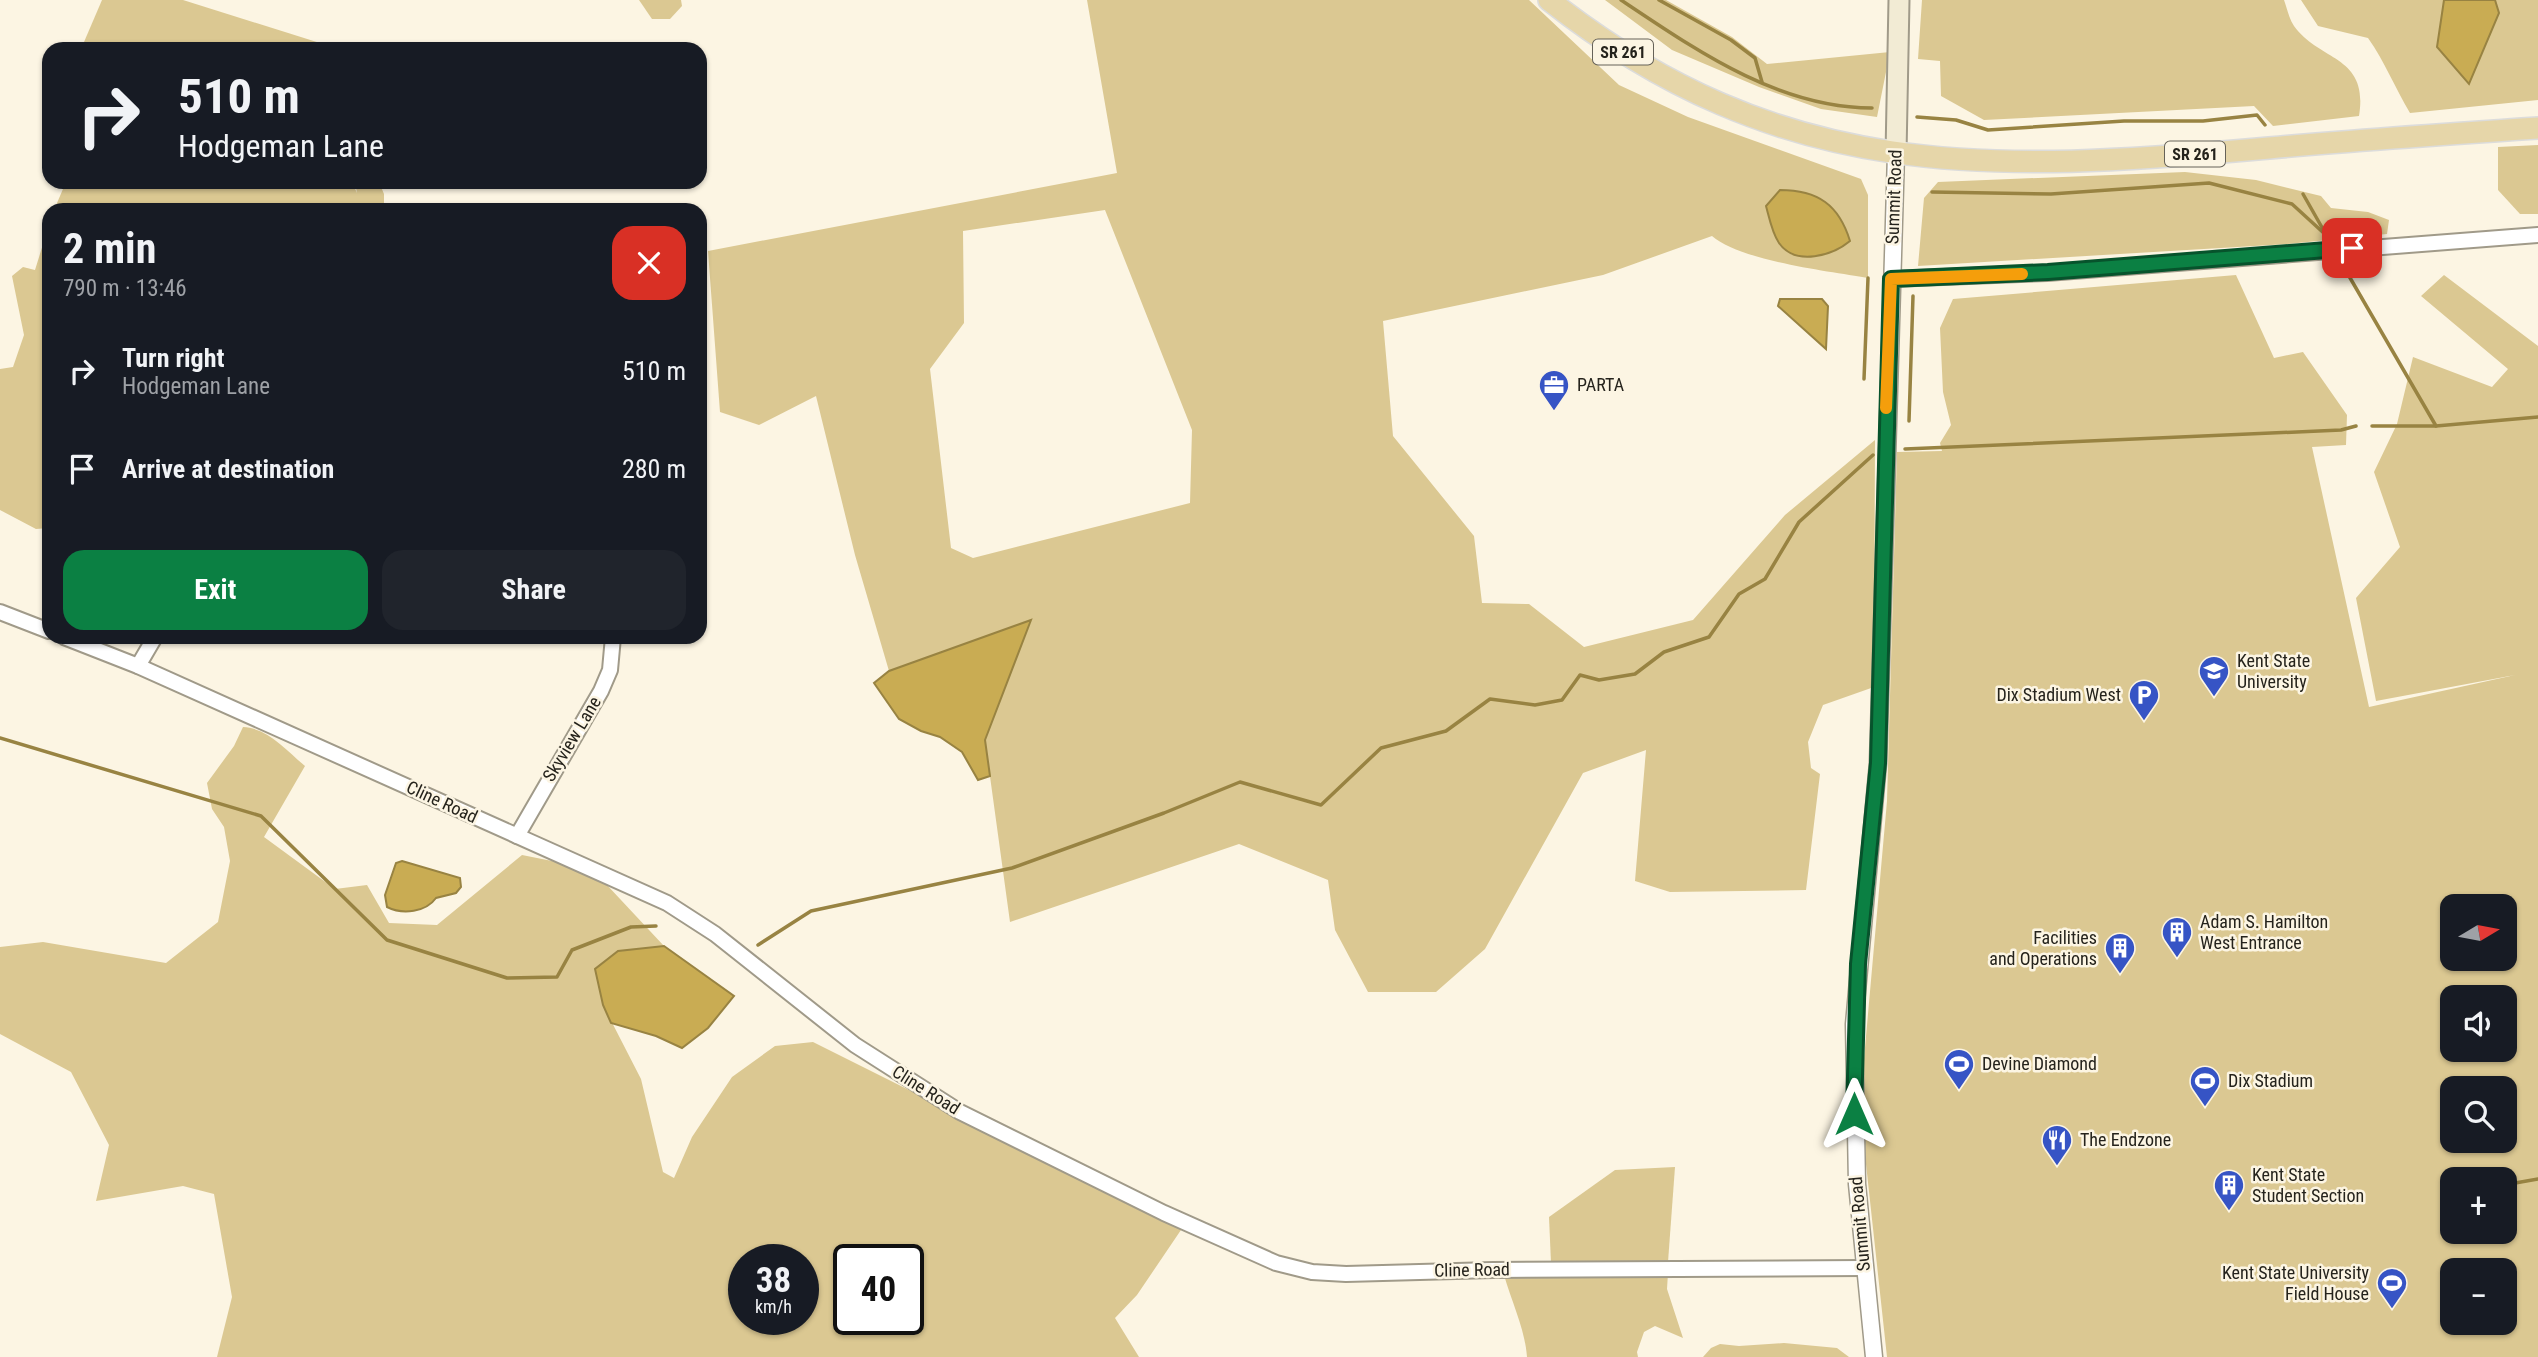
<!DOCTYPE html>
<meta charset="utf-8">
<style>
:root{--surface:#171b24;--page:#20242c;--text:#f1f3f6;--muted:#9ea1a6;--accent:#0b8043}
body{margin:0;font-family:"Roboto Condensed",sans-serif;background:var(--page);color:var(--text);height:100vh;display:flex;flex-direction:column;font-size:26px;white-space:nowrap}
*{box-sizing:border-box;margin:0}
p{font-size:23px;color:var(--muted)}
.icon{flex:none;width:38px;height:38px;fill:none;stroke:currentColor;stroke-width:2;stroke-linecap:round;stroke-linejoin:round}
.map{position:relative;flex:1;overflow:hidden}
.details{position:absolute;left:42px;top:203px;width:665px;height:441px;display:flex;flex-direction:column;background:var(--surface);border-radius:21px;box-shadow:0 2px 5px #0004}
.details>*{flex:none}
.banner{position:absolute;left:42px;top:42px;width:665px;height:147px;border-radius:21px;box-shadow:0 2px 5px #0004;background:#171b24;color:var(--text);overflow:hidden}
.needle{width:46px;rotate:80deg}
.tools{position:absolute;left:2440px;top:894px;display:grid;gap:14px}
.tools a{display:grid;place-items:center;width:77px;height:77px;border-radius:14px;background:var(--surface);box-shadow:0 2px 5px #0004;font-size:35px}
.speed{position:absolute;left:728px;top:1244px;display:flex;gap:14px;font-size:35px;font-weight:700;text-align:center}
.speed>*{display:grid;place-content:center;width:91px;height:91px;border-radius:50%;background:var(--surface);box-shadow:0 2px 5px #0004;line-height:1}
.speed small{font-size:18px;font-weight:400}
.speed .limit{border:4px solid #111;border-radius:10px;background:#fff;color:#111}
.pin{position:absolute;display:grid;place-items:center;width:60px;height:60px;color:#fff;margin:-30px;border-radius:14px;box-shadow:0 4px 10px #0006}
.me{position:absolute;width:77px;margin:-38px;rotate:0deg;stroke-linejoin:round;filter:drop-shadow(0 0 5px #0008)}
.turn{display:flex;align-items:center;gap:24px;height:147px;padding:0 21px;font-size:32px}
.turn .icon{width:91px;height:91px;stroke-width:2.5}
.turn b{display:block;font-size:49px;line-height:60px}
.round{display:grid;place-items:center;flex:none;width:74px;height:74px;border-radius:21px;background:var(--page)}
.overview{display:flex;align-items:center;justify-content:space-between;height:119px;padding:0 21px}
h1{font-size:42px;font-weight:700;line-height:52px}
.action{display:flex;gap:14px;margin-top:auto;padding:14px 21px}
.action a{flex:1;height:80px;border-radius:21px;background:var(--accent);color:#fff;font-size:28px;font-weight:700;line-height:80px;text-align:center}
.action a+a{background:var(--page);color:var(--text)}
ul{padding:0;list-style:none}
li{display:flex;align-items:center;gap:21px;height:98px;padding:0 21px}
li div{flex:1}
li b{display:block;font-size:26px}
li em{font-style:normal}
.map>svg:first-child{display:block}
</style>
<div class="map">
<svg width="2538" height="1357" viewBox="0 0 2538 1357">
<rect width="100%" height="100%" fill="#fcf5e3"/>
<g fill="#dbc892" fill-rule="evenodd">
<polygon points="102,0 183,0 339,49 81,49"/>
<polygon points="639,0 681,0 682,6 670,19 652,19"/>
<path d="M 1087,0 L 1529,0 L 1619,85 L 1688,117 L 1861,179 L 1868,195 L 1868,278 C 1828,271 1741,261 1712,236 L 1603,275 L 1383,321 L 1393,436 L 1474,536 L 1482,603 L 1529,604 L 1584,647 L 1693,620 L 1785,515 L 1875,440 L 1874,687 L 1823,705 L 1808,742 L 1811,768 L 1820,774 L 1806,890 L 1670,892 L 1635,881 L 1646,750 L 1583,773 L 1485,949 L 1436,992 L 1368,992 L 1335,930 L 1328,880 L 1239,844 L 1010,922 L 985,740 L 1031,621 L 889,671 L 855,555 L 816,396 L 759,425 L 720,412 L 708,251 L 1117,173 ZM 1105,210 L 1192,430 L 1190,503 L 973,558 L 951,548 L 930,369 L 964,323 L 963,231 Z"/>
<polygon points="1605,0 1666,0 1732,37 1767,64 1890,52 1877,117 1821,109 1759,87 1672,50"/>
<path d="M 1922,0 L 2284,0 C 2287,8 2289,19 2294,26 C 2320,62 2369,55 2359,116 L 2273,126 L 2254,106 L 1984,120 L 1941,96 L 1940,61 L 1918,59 Z"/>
<path d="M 2301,0 L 2538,0 L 2538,100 L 2410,113 C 2395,88 2385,62 2368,38 L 2318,26 Z"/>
<polygon points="2538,145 2538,214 2520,214 2498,190 2498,147"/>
<polygon points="2185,172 2256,180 2321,196 2331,208 2368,212 2389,220 2387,234 2288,244 1918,266 1924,198 1938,182"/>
<polygon points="66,182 352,182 357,193 355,182 379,182 384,194 384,210 54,210"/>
<polygon points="49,225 49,528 36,529 0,510 0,369 13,367 24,335 12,276 23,267 35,270"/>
<path d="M 2236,275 L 2274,358 L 2303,352 L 2347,415 L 2346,445 L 2312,447 L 2369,707 L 2515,675 L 2376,701 L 2356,598 L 2400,547 L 2374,472 L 2397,424 L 2413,357 L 2492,387 L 2508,369 L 2421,296 L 2444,275 L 2538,346 L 2538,1357 L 1887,1357 L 1866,1164 L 1863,1070 L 1887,801 L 1897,452 L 1942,451 L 1940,443 L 1951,425 L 1943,392 L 1940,328 L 1953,299 ZM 2452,906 L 2504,906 L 2504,959 L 2452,959 ZM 2452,998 L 2504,998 L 2504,1050 L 2452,1050 ZM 2452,1088 L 2504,1088 L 2504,1141 L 2452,1141 ZM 2452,1180 L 2504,1180 L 2504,1232 L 2452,1232 ZM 2452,1270 L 2504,1270 L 2504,1323 L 2452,1323 Z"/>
<path d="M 243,727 C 268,728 287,751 305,766 L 264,837 L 335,889 L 367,885 L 389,923 L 437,925 L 522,855 L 592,869 L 664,946 L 618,951 L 595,970 L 603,1005 L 641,1079 L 663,1172 L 674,1178 L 692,1137 L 732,1077 L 775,1046 L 813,1042 L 1183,1227 L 1137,1295 L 1115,1318 L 1139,1357 L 217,1357 L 232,1297 L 214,1194 L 183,1186 L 96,1201 L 109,1145 L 71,1072 L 0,1034 L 0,947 L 43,942 L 166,963 L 218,922 L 230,861 L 224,827 L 212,809 L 207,783 L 234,746 ZM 744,1260 L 803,1260 L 803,1320 L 744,1320 ZM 849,1260 L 908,1260 L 908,1320 L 849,1320 Z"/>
<polygon points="1675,1167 1668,1262 1551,1263 1549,1217 1615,1170"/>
<path d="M 1668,1273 L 1667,1289 L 1683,1338 L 1655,1326 L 1644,1332 L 1637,1352 L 1638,1357 L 1527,1357 C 1525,1329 1512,1303 1504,1275 Z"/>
<polygon points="1784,1343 1837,1348 1849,1357 1703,1357 1711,1348 1720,1344 1739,1346"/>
</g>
<g fill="#c9ac53" stroke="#988342" stroke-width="2">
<polygon points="2444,0 2495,0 2499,13 2469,84 2437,47"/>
<path d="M 1780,190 C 1818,190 1839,205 1850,241 C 1833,255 1796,267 1779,243 C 1772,233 1769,217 1766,206 Z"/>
<polygon points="1780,299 1822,299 1828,306 1826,349 1778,306"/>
<polygon points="1031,620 985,740 990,776 978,780 962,752 940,737 921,731 899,719 874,683 889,671"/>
<path d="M 402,861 L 460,878 L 461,887 L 456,893 L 436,898 C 426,912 403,915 387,907 L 385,895 L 396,863 Z"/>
<polygon points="664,946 734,996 708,1028 682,1048 656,1036 611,1023 603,1005 595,969 618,951"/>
</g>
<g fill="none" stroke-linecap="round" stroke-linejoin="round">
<g stroke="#988342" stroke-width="3.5">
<path d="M 1621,0 C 1696,50 1778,108 1872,108"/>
<polyline points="1659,0 1731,40 1755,58 1762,82"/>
<polyline points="1917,117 1956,120 1988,130 2124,121 2203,121 2257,115 2265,125"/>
<polyline points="1932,192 2051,194 2209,183 2292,204 2327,236"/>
<polyline points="2303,194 2324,231"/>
<polyline points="2342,264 2436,426 2538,417"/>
<polyline points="1864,379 1868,278"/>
<polyline points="1909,421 1913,296"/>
<polyline points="2372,426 2436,426"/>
<polyline points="1905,449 2341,430 2356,426"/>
<polyline points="0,738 261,816 387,940 507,978 557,977 572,950 631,927 656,926"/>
<polyline points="758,945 811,911 1012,868 1164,813 1240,782 1321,805 1381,748 1446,731 1490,699 1535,705 1562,700 1580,675 1599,680 1635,674 1664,652 1709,637 1739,594 1765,579 1799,522 1873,455"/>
<polyline points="2504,1185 2538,1179"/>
</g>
<g stroke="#a09a89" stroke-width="18">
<g id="minor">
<polyline points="1891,279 2047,273 2538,235"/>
<polyline points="0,612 49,631"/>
<polyline points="64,637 138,666 667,903 715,934 855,1045 960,1112 1164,1213 1276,1263 1312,1272 1346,1274 1493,1270 1863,1268"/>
<polyline points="138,666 155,637"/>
<polyline points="517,836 601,691 610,670 613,637"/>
</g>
</g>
<g stroke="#a09a89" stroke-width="19">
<polyline id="tertiary" points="1874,1357 1857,1184 1854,1024 1878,763 1896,154"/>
</g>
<g stroke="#a09a89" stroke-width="23">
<polyline id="secondary" points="1896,154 1899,0"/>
</g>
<g stroke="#dcdcdb" stroke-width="24">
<path id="primary" d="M 1549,0 C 1782,183 1990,173 2269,148 C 2358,140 2448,134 2538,128"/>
</g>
<use href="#minor" stroke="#fff" stroke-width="14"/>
<use href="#tertiary" stroke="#fff" stroke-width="16"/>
<use href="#secondary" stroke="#f2ebd4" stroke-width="19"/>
<use href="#primary" stroke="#e6d6a9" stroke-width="21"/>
</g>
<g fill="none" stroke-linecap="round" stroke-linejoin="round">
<g stroke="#07532c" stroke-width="18">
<polyline id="route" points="1854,1114 1858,964 1878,763 1891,279 2048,272 2352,248"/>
</g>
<use href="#route" stroke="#0b8043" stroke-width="12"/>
<polyline stroke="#f59e0b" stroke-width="12" points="1886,408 1891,279 2022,274"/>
</g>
<defs>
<g id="office-pin" transform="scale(1.575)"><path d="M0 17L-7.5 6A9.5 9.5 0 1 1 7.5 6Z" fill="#3654c5" stroke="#fcf5e3"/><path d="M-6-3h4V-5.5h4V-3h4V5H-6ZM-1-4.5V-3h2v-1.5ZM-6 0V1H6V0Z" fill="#fff"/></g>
<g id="university-pin" transform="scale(1.575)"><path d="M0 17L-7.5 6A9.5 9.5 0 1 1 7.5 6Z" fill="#3654c5" stroke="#fcf5e3"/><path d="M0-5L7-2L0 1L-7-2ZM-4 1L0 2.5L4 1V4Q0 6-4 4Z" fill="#fff"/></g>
<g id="parking-pin" transform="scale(1.575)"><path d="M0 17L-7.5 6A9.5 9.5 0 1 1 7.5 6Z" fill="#3654c5" stroke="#fcf5e3"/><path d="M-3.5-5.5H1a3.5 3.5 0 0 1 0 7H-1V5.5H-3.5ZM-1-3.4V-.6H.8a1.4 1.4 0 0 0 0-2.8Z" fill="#fff"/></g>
<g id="building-pin" transform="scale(1.575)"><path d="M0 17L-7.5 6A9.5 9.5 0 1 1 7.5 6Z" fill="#3654c5" stroke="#fcf5e3"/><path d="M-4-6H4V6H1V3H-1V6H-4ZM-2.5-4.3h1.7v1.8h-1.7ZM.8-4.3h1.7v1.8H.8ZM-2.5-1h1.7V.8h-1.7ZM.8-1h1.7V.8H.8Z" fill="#fff"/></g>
<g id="stadium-pin" transform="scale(1.575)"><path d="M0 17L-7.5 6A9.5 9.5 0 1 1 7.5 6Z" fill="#3654c5" stroke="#fcf5e3"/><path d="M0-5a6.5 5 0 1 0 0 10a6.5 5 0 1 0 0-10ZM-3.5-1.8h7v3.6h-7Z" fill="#fff"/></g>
<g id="restaurant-pin" transform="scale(1.575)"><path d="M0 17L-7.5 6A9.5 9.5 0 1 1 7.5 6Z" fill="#3654c5" stroke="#fcf5e3"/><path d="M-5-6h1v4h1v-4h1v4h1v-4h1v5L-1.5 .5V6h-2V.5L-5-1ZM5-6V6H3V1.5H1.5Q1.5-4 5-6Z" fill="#fff"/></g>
</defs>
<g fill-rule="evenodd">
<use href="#office-pin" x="1554" y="385"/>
<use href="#university-pin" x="2214" y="671"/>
<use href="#parking-pin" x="2144" y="695"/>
<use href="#building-pin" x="2177" y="932"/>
<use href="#building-pin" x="2120" y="948"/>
<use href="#stadium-pin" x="1959" y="1064"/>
<use href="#stadium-pin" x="2205" y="1081"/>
<use href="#restaurant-pin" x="2057" y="1140"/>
<use href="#building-pin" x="2229" y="1185"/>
<use href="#stadium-pin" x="2392" y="1283"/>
</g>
<g text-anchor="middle" stroke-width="5" stroke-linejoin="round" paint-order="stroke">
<g fill="#fcf5e3" stroke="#666258" stroke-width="2">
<rect x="1593" y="39.5" width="60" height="25" rx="5"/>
<rect x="2165" y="141.5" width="60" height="25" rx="5"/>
</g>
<g font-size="16" font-weight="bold" fill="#25231c">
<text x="1623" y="58">SR 261</text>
<text x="2195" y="160">SR 261</text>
</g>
<g font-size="18" fill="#25231c" stroke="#fcf5e3">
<text transform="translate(1894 197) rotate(-88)" y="6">Summit Road</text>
<text transform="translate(572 739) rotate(-59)" y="6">Skyview Lane</text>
<text transform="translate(442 802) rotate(25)" y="6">Cline Road</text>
<text transform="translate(926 1090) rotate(32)" y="6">Cline Road</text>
<text transform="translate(1860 1224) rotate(-95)" y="6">Summit Road</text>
<text transform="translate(1472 1270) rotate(-1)" y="6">Cline Road</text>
</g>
<g font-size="18" fill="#25231c" stroke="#fcf5e3" text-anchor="start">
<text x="1577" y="391">PARTA</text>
<text x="2237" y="667">Kent State<tspan x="2237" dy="21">University</tspan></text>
<text x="2121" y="701" text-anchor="end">Dix Stadium West</text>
<text x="2200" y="928">Adam S. Hamilton<tspan x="2200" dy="21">West Entrance</tspan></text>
<text x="2097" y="944" text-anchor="end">Facilities<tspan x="2097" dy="21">and Operations</tspan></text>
<text x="1982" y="1070">Devine Diamond</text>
<text x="2228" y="1087">Dix Stadium</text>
<text x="2080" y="1146">The Endzone</text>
<text x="2252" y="1181">Kent State<tspan x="2252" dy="21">Student Section</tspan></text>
<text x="2369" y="1279" text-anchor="end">Kent State University<tspan x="2369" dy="21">Field House</tspan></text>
</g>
</g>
</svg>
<div class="tools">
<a><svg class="needle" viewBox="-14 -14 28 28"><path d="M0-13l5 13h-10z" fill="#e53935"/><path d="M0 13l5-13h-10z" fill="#9ea1a6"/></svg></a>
<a><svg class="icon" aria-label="sound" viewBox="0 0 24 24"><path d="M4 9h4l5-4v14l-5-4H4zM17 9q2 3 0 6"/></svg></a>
<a><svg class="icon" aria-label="search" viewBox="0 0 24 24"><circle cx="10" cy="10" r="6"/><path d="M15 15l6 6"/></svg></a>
<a>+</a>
<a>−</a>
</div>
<div class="speed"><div>38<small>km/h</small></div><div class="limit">40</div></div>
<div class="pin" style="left:2352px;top:248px;background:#d93025"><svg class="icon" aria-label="arrive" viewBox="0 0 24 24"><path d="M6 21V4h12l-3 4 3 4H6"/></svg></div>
<svg class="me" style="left:1854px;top:1114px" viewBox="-20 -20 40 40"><path d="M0-17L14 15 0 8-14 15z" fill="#0b8043" stroke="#fff" stroke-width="4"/></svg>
<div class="banner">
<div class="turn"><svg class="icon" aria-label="right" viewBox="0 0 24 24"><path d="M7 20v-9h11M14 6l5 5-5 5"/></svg><div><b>510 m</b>Hodgeman Lane</div></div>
</div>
<section class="details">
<div class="overview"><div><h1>2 min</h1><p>790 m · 13:46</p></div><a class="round" style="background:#d93025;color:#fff"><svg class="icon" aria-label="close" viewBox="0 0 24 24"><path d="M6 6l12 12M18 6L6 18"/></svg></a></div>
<ul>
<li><svg class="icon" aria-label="right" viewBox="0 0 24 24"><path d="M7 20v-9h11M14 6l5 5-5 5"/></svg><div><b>Turn right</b><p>Hodgeman Lane</p></div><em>510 m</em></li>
<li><svg class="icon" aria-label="arrive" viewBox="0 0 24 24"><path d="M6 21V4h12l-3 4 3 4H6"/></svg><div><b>Arrive at destination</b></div><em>280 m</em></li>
</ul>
<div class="action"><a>Exit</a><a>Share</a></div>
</section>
</div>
